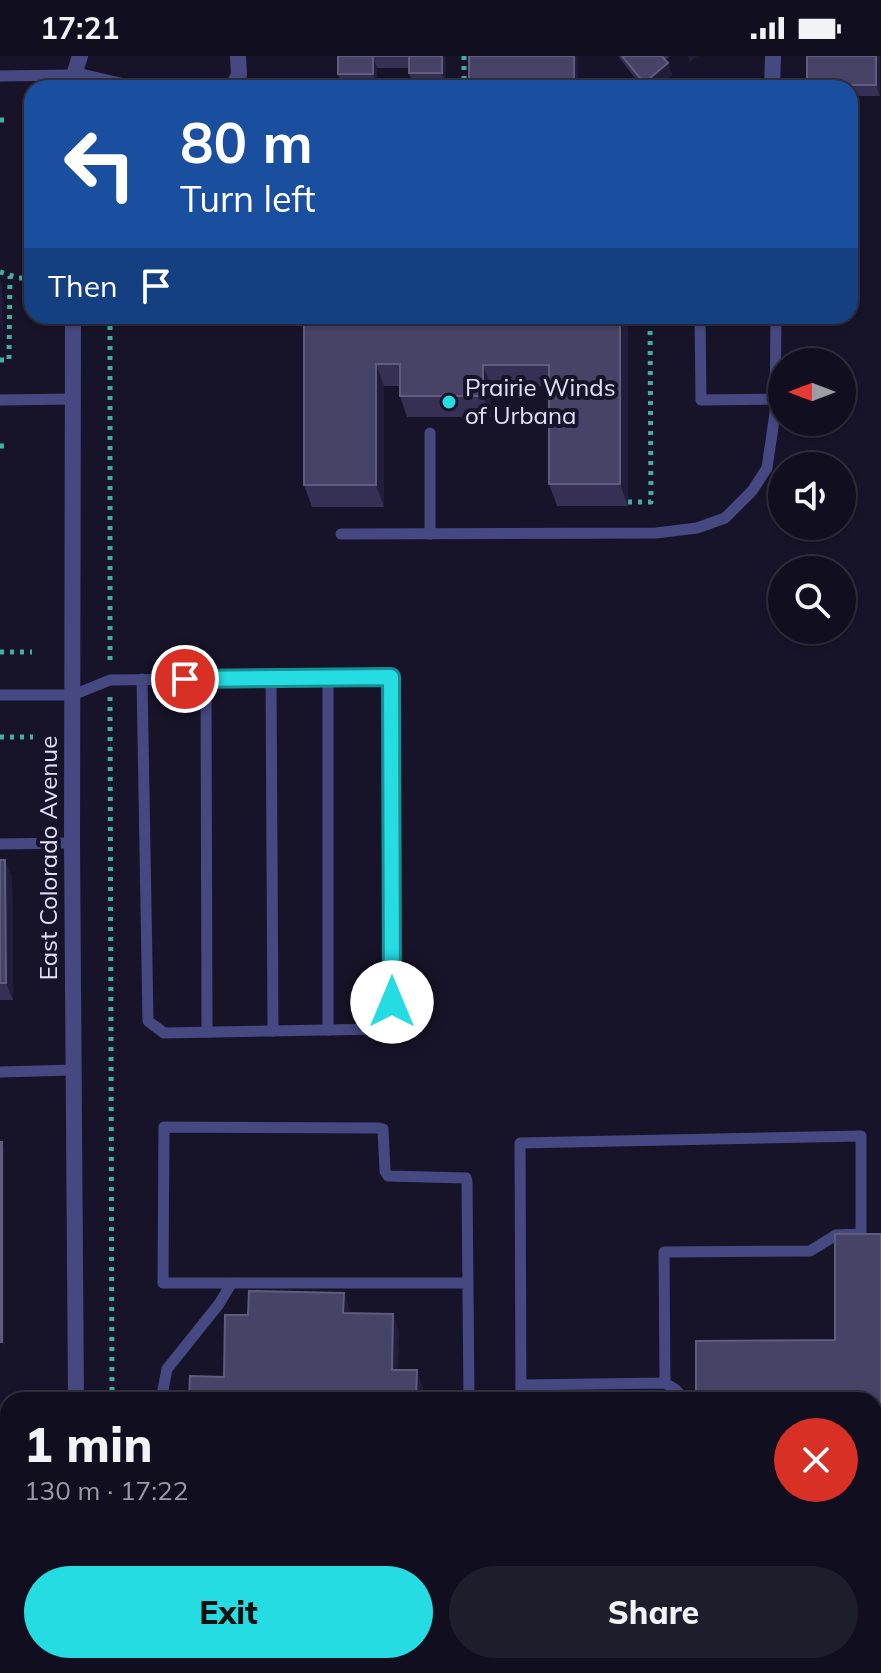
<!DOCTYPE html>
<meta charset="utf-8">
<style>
:root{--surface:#110f1f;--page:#1e1d2c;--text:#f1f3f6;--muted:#9c9ca4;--line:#302f3d;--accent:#25dce2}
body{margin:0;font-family:Mulish,sans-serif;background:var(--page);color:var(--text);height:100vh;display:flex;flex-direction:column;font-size:30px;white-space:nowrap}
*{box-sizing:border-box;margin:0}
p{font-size:26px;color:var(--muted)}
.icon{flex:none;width:44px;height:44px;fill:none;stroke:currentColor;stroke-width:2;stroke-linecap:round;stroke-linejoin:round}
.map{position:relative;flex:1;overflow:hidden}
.side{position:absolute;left:0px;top:1336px;width:882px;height:282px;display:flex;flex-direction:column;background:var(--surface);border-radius:24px 24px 0 0;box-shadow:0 2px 6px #0004,0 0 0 2px var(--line)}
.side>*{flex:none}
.hud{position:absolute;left:24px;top:24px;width:834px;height:244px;border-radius:24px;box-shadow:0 2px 6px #0004,0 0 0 2px var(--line);background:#1a4fa0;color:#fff;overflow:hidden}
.needle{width:52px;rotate:270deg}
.fabs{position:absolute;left:768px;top:292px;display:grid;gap:16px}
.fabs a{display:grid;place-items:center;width:88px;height:88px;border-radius:50%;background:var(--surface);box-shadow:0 2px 6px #0004,0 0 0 2px var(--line);font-size:40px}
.pin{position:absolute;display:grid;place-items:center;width:68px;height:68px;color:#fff;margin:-34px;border:4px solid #fff;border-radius:50%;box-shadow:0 2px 8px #0007}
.me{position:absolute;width:88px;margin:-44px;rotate:0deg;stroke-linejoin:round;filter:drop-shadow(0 0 6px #0008)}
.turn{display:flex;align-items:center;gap:28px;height:168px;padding:0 24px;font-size:36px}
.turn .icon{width:104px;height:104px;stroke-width:2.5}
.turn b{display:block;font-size:56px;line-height:68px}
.then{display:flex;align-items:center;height:76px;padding:0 24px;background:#0003;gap:16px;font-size:30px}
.round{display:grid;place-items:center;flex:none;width:84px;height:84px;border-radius:42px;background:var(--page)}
.head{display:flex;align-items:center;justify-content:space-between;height:136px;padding:0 24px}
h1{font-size:48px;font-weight:800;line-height:60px}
.cta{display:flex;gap:16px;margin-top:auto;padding:16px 24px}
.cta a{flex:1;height:92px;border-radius:48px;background:var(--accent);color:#111;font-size:32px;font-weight:800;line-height:92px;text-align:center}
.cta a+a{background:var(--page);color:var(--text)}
.status{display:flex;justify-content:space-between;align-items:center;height:56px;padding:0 40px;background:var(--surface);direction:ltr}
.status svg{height:22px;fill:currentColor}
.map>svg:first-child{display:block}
</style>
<div class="status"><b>17:21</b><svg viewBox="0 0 49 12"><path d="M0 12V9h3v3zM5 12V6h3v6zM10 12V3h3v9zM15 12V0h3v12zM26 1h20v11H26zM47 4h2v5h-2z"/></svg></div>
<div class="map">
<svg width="881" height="1617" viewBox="0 0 881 1617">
<rect width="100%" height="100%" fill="#171429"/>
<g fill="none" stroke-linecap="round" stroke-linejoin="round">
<g stroke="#41aea0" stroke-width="5" stroke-dasharray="4 6" stroke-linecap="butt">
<polyline points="464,0 464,24 469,32"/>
<polyline points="0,64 5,64"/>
<polyline points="0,216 19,222 32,222"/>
<polyline points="110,260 110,607"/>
<polyline points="0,304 9,304 10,220"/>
<polyline points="0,390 4,390"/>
<polyline points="628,446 651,446 650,260"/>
<polyline points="0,596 32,596"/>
<polyline points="110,641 112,1344"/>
<polyline points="0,681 33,681"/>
<polyline points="874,1455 881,1455"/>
</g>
<g stroke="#464881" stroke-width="11">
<polyline points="0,20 74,19"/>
<polyline points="700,260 701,344 775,343"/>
<polyline points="0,344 73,343"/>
<polyline points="430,377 430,478"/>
<polyline points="341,478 656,477 697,472 725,462 752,435 767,412 775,357 776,260"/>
<polyline points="271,622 273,975"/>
<polyline points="328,622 328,974"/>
<polyline points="206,623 207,976"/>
<polyline points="0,639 73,639 110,624 391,621 392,946 382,973 164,977 148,965 142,623"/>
<polyline points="0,788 72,787"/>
<polyline points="0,1016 74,1014"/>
<polyline points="468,1227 163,1227 164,1071 379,1072 383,1073 385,1115 388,1120 466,1122 467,1126 469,1344"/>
<polyline points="521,1329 665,1327 676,1334 685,1344"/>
<polyline points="161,1344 167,1313 219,1248 231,1228"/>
<polyline points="521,1344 520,1087 861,1080 861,1178 836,1179 810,1195 664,1196 665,1327"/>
<polyline points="0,1587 8,1594"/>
<polyline points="13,1610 14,1617"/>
<polyline points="141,1610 142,1617"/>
<polyline points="276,1610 276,1617"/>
<polyline points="732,1610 732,1617"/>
<polyline points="798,1617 799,1610"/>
</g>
<g stroke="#464881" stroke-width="16">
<polyline points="74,19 131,32"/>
<polyline points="74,32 74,19 80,0"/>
<polyline points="232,32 239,19 238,0"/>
<polyline points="772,32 773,0"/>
<polyline points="73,260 72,787 76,1344"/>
<polyline points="80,1610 81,1617"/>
<polyline points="487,1610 487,1617"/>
</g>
<g stroke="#8488ee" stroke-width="16">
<polyline points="874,1508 881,1508"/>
<polyline points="0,1518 8,1518"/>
</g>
</g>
<g fill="#353054">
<polygon points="338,0 446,0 446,29 413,29 409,17 409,12 377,12 377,30 342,30 338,18"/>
<polygon points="578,0 578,32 471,32 469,24"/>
<polygon points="618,0 670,0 665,4 668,7 672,19 656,32 643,32"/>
<polygon points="880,0 880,40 850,40 850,32 808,32 807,29"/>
<polygon points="304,260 628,260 628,450 557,450 549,428 549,330 491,330 491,361 407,361 400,340 400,330 384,330 384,451 312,451 304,429"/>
<polygon points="0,804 12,821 13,944 0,944"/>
<polygon points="881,1178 881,1371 874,1371 874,1344 835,1284"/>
</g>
<g fill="#211d3b">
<polygon points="373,0 377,12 377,30 373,18"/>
<polygon points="442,0 446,0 446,29 442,17"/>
<polygon points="574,0 578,0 578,32 576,32 574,24"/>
<polygon points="688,0 698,0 690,6"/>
<polygon points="876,0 880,0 880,40 876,29"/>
<polygon points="668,7 672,19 656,32 646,32 644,27"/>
<polygon points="0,224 2,231 3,276 0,266"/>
<polygon points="620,260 628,260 628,450 620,428"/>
<polygon points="376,308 384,330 384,451 376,429"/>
<polygon points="483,309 491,330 491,361 483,340"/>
<polygon points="5,804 12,821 13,944 6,927"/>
<polygon points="2,1086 4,1092 4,1292 2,1286"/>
<polygon points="344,1237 350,1254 349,1274 343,1257"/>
<polygon points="393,1258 399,1275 398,1331 392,1314"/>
<polygon points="417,1314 423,1331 423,1344 416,1344"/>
</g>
<g fill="#474366" stroke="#605c7d" stroke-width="2">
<polygon points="338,0 442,0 442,17 409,17 409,0 373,0 373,18 338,18"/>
<rect x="469" y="0" width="105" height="24"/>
<polygon points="622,0 662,0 668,7 644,27"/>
<rect x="807" y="0" width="69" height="29"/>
<polygon points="304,260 620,260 620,428 549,428 549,309 483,309 483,340 400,340 400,308 376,308 376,429 304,429"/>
<polygon points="0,804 5,804 6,927 0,927"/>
<rect x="0" y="1086" width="2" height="200"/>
<polygon points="835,1178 881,1178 881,1349 874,1349 874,1344 696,1344 696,1285 835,1284"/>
<polygon points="249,1235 344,1237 343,1257 393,1258 392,1314 417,1314 416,1344 189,1344 190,1320 224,1321 225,1259 248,1259"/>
</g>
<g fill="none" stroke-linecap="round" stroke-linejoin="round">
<g stroke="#188f93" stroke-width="20">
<polyline id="route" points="185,623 391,621 392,946"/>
</g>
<use href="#route" stroke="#25dce2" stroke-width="14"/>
</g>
<circle fill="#25dce2" stroke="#171429" stroke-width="3" cx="449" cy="346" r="8"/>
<g text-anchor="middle" stroke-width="8" stroke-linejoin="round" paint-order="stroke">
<g font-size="24" fill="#e1e0fb" stroke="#171429" text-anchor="start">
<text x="465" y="340">Prairie Winds<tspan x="465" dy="28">of Urbana</tspan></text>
</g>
<g font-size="24" fill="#e1e0fb" stroke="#171429">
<text transform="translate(49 802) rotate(-90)" y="8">East Colorado Avenue</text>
</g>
</g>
</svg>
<div class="fabs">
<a><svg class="needle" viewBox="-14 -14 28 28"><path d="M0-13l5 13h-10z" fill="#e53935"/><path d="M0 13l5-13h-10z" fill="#9c9ca4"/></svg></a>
<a><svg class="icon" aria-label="sound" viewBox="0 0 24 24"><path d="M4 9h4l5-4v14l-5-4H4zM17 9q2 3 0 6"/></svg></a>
<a><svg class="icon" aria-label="search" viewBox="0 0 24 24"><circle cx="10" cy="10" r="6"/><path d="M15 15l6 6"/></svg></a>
</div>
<div class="pin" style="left:185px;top:623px;background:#d93025"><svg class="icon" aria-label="arrive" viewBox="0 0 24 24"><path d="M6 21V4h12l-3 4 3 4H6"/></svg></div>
<svg class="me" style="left:392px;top:946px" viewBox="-20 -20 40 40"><circle r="19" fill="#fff"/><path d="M0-13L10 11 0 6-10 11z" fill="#25dce2"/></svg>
<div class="hud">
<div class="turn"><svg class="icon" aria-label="left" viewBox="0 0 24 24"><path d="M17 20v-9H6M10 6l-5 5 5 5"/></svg><div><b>80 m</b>Turn left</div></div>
<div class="then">Then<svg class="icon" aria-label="arrive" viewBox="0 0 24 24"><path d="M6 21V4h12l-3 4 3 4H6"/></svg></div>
</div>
<section class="side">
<div class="head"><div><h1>1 min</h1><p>130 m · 17:22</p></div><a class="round" style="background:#d93025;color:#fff"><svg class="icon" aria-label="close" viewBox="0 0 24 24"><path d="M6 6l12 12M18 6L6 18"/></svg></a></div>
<div class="cta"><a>Exit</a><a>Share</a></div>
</section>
</div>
